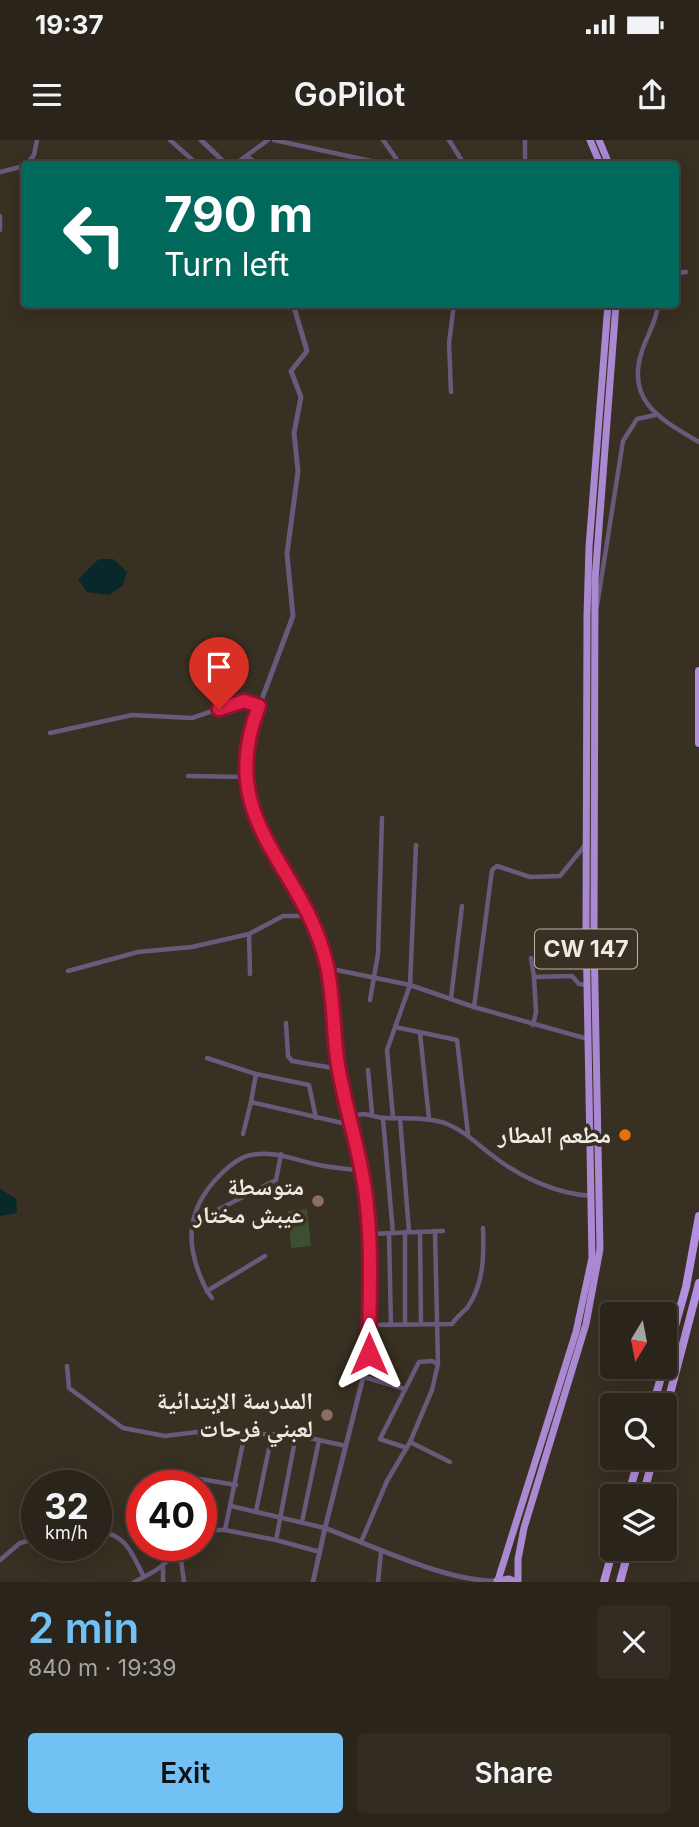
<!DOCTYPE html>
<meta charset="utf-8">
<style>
:root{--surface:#2a241a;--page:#322c23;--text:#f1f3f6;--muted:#a5a4a2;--line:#464139;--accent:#71c1f5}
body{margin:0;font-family:Inter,"Noto Naskh Arabic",sans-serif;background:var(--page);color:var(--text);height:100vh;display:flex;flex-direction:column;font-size:26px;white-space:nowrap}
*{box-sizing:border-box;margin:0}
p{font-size:23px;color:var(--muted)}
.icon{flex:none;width:38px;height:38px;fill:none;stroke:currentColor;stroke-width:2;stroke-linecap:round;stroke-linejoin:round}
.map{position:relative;height:1442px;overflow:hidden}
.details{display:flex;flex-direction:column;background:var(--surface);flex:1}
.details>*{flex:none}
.banner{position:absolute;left:21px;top:21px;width:658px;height:147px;border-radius:7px;box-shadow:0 4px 18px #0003,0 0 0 2px var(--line);background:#00695c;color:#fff;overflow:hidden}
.needle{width:46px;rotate:190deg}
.controls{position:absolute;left:600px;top:1162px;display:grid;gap:14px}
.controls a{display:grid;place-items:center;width:77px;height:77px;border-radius:7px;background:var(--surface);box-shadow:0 4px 18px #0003,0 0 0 2px var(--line);font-size:35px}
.speed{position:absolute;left:21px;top:1330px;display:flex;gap:14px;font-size:35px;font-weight:700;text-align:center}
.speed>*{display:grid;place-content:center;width:91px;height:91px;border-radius:50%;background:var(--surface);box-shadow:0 4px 18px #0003,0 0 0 2px var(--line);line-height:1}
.speed small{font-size:18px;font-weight:400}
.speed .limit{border:10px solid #d22;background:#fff;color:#111}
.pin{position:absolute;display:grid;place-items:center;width:60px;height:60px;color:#fff;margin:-72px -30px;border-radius:50% 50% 50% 0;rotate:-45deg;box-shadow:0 0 7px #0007}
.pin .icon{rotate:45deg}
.me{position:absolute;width:77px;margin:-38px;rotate:0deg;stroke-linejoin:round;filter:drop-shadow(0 0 5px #0008)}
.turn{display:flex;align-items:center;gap:24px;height:147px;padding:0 28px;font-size:32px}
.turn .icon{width:91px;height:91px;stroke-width:2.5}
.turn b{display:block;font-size:49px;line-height:60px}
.round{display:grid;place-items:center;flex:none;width:74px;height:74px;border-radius:7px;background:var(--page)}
.summary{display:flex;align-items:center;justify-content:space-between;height:119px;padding:0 28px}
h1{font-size:42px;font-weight:600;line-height:52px;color:var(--accent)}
.primary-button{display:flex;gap:14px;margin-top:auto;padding:14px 28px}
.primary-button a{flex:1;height:80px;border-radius:7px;background:var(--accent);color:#111;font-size:28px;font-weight:600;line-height:80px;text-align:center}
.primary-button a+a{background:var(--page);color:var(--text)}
.status{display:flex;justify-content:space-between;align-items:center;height:49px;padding:0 35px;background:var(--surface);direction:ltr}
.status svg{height:19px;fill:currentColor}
header{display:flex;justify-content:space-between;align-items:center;height:91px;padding:0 28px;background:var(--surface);font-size:32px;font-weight:600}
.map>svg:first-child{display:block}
</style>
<div class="status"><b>19:37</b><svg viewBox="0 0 49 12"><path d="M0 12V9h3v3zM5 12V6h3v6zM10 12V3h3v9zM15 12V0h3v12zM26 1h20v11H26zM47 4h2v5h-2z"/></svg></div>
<header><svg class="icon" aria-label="menu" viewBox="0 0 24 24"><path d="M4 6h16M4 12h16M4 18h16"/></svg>GoPilot<svg class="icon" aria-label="share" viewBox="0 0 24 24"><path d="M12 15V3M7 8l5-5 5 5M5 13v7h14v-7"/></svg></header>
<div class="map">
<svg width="699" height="1442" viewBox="0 0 699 1442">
<rect width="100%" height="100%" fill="#383022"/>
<polygon fill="#3c502f" points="307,1069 311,1106 291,1108 288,1071"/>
<g fill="#08282a">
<polygon points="99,419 113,419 127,432 123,445 109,455 87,452 78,439"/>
<polygon points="0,1049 16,1059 17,1073 0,1076"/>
</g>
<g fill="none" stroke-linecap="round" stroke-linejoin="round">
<g stroke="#695a7b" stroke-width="4.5">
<polyline points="170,0 197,24"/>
<polyline points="274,0 385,24"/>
<polyline points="383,0 400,24"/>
<polyline points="449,0 464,24"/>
<polyline points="248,17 257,24"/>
<polyline points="27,24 34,15 37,0"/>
<polyline points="235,24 268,0"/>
<polyline points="525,24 525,0"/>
<polyline points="0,32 24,26"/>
<polyline points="0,76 0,90"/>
<polyline points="676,133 686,132"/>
<path d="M 658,164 C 657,181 647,195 642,211 C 625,262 662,280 699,302"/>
<polyline points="451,252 449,203 454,164"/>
<polyline points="597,466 623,301 637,279 655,275"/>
<polyline points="50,593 132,575 192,578 245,560 259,566"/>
<polyline points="188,636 245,637"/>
<polyline points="249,794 250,834"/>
<polyline points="531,818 534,837 572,836 579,844 587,845"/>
<polyline points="327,828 410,845 474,867 588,899"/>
<polyline points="68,831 138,812 192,807 249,794 283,776 309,776"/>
<polyline points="451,858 462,766"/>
<polyline points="370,860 378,814 382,678"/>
<polyline points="474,867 492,730 497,726 530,737 560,736 586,704"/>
<polyline points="286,883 288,916 292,921 339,929"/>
<polyline points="533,885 536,872 534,837"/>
<polyline points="395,887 457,900 468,994"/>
<polyline points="420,893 429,979"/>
<polyline points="207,918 256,934"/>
<polyline points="368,930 372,973"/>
<path d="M 350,976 C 372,971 370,978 386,978 C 406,979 426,977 445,983 C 463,990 475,1002 489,1013 C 518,1036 555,1054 592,1056"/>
<polyline points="316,978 309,945 256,934 251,962 351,985"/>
<polyline points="393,978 387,910 410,845 416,705"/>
<polyline points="400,978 409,1092"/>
<polyline points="383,979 393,1093"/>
<polyline points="243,994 251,962"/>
<polyline points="194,1082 276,1040 281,1014"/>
<polyline points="405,1092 405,1184"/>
<polyline points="420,1092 421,1184"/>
<polyline points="389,1093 391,1185"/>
<polyline points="369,1094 443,1091"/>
<path d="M 265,1116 L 207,1151 C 185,1108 184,1071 220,1035 C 228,1027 239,1017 251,1015 C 277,1010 299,1022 324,1026 C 337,1028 349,1029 362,1031"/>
<polyline points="207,1151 212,1158"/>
<path d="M 370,1185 L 452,1184 C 456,1178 462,1173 467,1168 C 484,1144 484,1116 483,1088"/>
<polyline points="67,1226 69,1248 123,1288 165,1296 197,1292 296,1295 346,1306"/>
<polyline points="364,1237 405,1249"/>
<polyline points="296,1295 276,1400 320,1412"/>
<polyline points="410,1302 450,1322"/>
<polyline points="407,1308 380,1299 419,1222 432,1221 438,1224"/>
<polyline points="188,1337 236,1345"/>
<polyline points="231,1366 325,1388"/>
<polyline points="256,1371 272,1294"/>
<polyline points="302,1382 319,1300"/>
<polyline points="201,1390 225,1390 276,1400"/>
<polyline points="225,1390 245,1293"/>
<path d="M 96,1391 C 127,1394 131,1412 144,1437"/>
<polyline points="361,1402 387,1341 410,1302 432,1250 438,1224 435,1091"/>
<polyline points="179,1405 184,1442"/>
<polyline points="0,1420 20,1403 37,1399"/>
<polyline points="163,1427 163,1442"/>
<path d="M 134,1442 C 152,1433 169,1426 176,1405"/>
<polyline points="378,1442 381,1412"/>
</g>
<g stroke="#695a7b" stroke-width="5">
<polyline points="201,0 226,24"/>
<path d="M 293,164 L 307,211 L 291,231 L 301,257 L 294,293 L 298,331 L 287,414 L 293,476 L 254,580 L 245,637 L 246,651 L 264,699 L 304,766 L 326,821 L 339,929 L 366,1053 L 370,1108 L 369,1214 L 325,1388 C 373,1406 447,1442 498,1441"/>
<polyline points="313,1442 325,1388"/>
</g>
<g stroke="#aa88d2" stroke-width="7">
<polyline points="590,0 600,24"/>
<polyline points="599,0 609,24"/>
<polyline points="498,1440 576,1192 592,1118 586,789 587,476 589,407 608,164"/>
<polyline points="497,1441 509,1439 516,1442"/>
<polyline points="518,1442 518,1419 524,1388 586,1184 600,1109 594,798 595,440 616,164"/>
</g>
<g stroke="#b58fe0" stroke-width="8">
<polyline points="699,531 699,603"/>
<polyline points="665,1222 686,1147 699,1076"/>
<polyline points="653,1265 664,1227"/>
<polyline points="665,1273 699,1143"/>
<polyline points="628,1356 639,1318"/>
<polyline points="643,1356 653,1318"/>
<polyline points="604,1442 613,1409"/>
<polyline points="620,1442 629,1409"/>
</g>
</g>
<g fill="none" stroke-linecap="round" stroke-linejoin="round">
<g stroke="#92132f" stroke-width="18">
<path id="route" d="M 219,569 L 244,561 L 259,566 C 213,682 304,724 327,826 C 334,858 333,893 338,925 C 345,967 359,1008 365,1050 C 373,1104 369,1159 369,1214"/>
</g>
<use href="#route" stroke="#e11d48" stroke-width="12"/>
</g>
<circle fill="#e8710a" stroke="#383022" stroke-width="2.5" cx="625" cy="995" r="7"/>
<g fill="#8d6e63" stroke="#383022" stroke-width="2.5">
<circle cx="318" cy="1061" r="7"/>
<circle cx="327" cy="1275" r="7"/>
</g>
<g text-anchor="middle" stroke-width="7" stroke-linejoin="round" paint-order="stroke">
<rect fill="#383022" stroke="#b9b3a8" stroke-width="2" x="535" y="789.5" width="102" height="39" rx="5"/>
<g font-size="23" font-weight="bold" fill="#f0ebe2">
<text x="586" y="817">CW 147</text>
</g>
<g font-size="24" font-weight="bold" fill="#f0ebe2" stroke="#383022" text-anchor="end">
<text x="611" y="1003">مطعم المطار</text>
<text x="304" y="1055">متوسطة<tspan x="304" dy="28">عيبش مختار</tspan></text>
<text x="313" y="1269">المدرسة الإبتدائية<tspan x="313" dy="28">لعبني فرحات</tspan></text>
</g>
</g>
</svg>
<div class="controls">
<a><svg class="needle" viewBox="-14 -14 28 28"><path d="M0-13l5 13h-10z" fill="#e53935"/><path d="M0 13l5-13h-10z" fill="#a5a4a2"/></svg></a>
<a><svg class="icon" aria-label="search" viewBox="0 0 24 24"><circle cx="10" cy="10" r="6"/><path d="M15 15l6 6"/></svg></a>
<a><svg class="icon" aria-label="layers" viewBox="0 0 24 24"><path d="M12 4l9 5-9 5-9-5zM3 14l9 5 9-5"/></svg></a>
</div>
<div class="speed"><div>32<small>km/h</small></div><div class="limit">40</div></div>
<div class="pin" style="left:219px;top:569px;background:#d93025"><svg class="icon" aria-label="arrive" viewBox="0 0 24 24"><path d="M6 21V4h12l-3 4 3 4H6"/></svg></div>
<svg class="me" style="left:369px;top:1214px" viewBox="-20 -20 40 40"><path d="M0-17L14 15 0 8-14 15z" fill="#e11d48" stroke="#fff" stroke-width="4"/></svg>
<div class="banner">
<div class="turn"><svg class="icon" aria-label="left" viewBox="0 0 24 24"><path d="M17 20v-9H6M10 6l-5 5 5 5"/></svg><div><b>790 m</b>Turn left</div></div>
</div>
</div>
<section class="details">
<div class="summary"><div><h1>2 min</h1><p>840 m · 19:39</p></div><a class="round"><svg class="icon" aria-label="close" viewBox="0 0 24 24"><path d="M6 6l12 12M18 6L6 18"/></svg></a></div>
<div class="primary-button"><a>Exit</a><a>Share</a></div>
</section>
